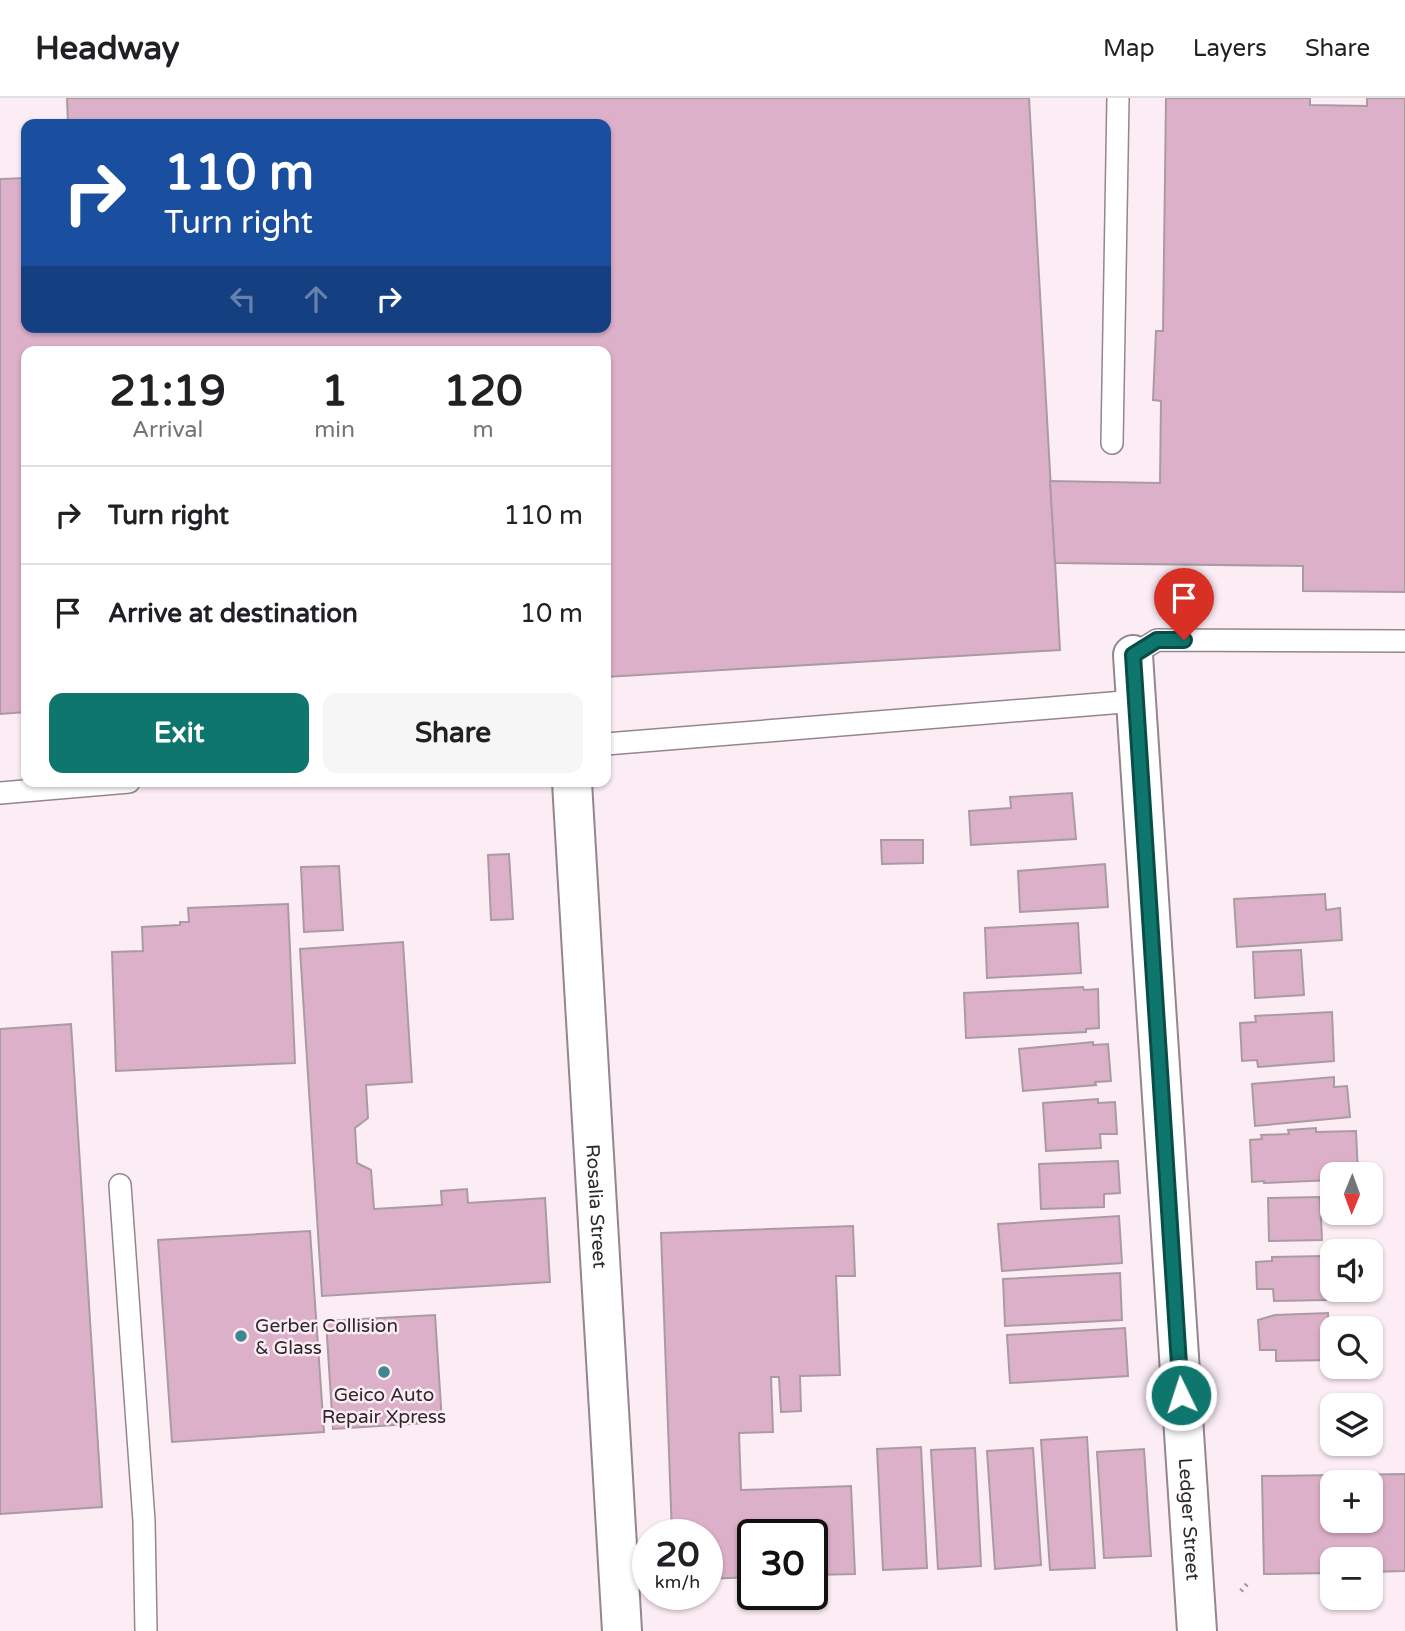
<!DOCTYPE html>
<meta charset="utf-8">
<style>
:root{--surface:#fff;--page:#f6f6f6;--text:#202124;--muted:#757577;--line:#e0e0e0;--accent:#0f766e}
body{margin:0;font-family:"Varela Round",sans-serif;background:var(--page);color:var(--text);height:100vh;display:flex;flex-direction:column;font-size:26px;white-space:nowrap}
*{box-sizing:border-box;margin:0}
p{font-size:23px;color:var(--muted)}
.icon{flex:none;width:38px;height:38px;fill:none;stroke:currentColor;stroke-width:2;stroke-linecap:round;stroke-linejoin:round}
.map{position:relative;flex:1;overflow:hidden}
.sheet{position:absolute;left:21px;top:248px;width:590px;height:441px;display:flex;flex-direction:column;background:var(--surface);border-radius:14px;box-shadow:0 2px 5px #0004}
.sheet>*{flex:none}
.hud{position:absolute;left:21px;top:21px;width:590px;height:214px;border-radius:14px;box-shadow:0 2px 5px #0004;background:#1a4fa0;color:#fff;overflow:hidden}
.needle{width:46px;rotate:181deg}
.tools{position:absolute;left:1320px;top:1064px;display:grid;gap:14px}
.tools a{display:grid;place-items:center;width:63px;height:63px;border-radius:14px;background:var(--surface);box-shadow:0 2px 5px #0004;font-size:35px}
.speed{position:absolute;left:632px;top:1421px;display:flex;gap:14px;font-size:35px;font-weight:700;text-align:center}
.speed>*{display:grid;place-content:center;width:91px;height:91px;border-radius:50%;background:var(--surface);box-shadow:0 2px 5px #0004;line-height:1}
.speed small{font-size:18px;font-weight:400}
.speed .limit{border:4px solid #111;border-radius:10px;background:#fff;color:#111}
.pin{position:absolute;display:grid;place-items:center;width:60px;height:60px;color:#fff;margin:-72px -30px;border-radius:50% 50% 50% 0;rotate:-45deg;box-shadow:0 0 7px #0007}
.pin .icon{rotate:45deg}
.me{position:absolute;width:77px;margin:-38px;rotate:356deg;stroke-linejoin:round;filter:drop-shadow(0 0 5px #0008)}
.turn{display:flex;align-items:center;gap:24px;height:147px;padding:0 28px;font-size:32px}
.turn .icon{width:91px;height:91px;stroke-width:2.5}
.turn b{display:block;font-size:49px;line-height:60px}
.lanes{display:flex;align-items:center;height:66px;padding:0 28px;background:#0003;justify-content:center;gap:35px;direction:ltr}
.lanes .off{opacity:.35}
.eta{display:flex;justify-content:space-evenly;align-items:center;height:119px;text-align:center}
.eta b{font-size:42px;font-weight:800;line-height:49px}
.button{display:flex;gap:14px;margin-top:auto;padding:14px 28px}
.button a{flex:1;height:80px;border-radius:14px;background:var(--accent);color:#fff;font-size:28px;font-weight:800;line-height:80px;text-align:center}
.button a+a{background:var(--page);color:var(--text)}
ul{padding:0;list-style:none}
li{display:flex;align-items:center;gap:21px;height:98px;padding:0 28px;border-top:2px solid var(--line)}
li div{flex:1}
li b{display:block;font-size:26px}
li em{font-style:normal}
header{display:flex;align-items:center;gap:42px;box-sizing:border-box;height:98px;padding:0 35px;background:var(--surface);border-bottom:2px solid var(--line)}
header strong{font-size:33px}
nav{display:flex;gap:38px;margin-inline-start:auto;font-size:24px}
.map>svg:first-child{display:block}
</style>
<header>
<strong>Headway</strong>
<nav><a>Map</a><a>Layers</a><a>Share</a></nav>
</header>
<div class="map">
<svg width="1405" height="1533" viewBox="0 0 1405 1533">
<rect width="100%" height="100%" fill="#fcedf5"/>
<g fill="#ddb0c9" stroke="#a99ba2" stroke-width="2" fill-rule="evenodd">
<polygon points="67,0 1029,0 1060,552 606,579 606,254 26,254 26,614 0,616 0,81 26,80 26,229 606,229 606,26 68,26"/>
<polygon points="1166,0 1310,0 1310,7 1367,8 1367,0 1405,0 1405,494 1303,493 1303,468 1055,465 1050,383 1160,385 1161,303 1153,302 1156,233 1163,233"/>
<polygon points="1072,695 1076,741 971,747 969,713 1011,710 1010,699"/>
<polygon points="881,742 923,742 923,765 882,766"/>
<polygon points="509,756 513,821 491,822 488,757"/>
<polygon points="1105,766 1108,809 1020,814 1018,773"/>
<polygon points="339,768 343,832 304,834 301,769"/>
<polygon points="1325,796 1326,812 1340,810 1342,842 1237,849 1234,801"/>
<polygon points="288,806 295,965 116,973 112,854 143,853 142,829 180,827 180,824 189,824 188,810"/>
<polygon points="1078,825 1081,875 987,880 985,830"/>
<polygon points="403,844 412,984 366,987 368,1020 355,1030 357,1065 371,1072 374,1111 442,1107 441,1093 467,1091 468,1105 545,1100 550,1184 322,1198 300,851"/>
<polygon points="1301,852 1304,897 1255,900 1253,854"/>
<polygon points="1083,889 1084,892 1098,891 1099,930 1086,931 1086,934 966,940 964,895"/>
<polygon points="1332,914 1334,963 1258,969 1257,962 1242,963 1240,925 1256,924 1255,918"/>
<polygon points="71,926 102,1409 0,1416 0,931"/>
<polygon points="1093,944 1093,947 1108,946 1111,983 1095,984 1096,987 1023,993 1019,951"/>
<polygon points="1334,979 1334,989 1347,988 1350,1019 1255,1028 1252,986"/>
<polygon points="1098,1001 1098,1005 1115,1004 1117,1036 1100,1036 1101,1050 1046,1053 1043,1005"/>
<polygon points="1316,1030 1316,1034 1356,1033 1358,1076 1332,1076 1332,1082 1264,1085 1264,1083 1252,1084 1250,1042 1262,1041 1261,1037 1289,1036 1288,1032"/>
<polygon points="1118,1063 1120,1095 1104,1096 1104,1109 1041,1111 1039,1066"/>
<polygon points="1320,1099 1322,1142 1269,1143 1268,1100"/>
<polygon points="1119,1118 1122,1165 1002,1173 998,1126"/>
<polygon points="853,1128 855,1178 836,1178 840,1277 800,1278 801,1313 781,1314 779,1279 771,1279 773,1334 739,1335 741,1392 851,1388 855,1476 812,1477 812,1437 752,1437 752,1479 707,1481 707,1437 672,1437 661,1135"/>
<polygon points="310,1133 324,1334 172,1344 158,1142"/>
<polygon points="1324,1158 1324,1171 1332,1170 1332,1192 1355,1192 1355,1198 1325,1199 1326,1202 1274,1203 1273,1191 1257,1191 1256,1164 1272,1163 1272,1159"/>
<polygon points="1120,1175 1122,1222 1005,1228 1003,1181"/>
<polygon points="1328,1215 1330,1262 1276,1263 1276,1252 1260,1252 1258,1222 1275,1217"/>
<polygon points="435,1217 442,1324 333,1331 326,1223"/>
<polygon points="1125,1230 1128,1278 1010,1285 1007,1237"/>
<polygon points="1087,1339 1095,1470 1050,1472 1041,1342"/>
<polygon points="921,1349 927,1470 883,1472 877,1351"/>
<polygon points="975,1350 981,1468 938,1471 931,1352"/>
<polygon points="1033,1350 1041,1467 995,1471 987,1353"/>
<polygon points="1144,1351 1151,1458 1104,1460 1097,1354"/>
<path d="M 1405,1376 L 1405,1473 L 1370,1474 L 1370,1461 L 1332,1461 L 1332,1475 L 1264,1476 L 1262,1378 ZM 1332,1384 L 1370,1384 L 1370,1423 L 1332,1423 Z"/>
</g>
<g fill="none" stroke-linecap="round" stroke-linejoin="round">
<g stroke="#94868d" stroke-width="24">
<g id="lane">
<polyline points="1112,345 1118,0"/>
<polyline points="1133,557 1157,542 1405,543"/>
<polyline points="606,646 1136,603"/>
<polyline points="0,695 129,684"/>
<polyline points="120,1087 144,1423 146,1533"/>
</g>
</g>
<g stroke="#94868d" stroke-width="42">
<g id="street">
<path id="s1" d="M 1133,557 L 1197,1533"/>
<path id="s2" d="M 572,684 L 622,1533"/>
</g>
</g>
<polyline stroke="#9e9499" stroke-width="4.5" stroke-dasharray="2 5" stroke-linecap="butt" points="1241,1493 1247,1486"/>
<use href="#lane" stroke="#fff" stroke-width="21"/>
<use href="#street" stroke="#fff" stroke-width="38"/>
</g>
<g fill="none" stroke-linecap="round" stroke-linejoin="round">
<g stroke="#0a4d48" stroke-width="18">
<polyline id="route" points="1181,1297 1133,557 1157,542 1184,542"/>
</g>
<use href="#route" stroke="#0f766e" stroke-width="12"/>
</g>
<g fill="#3f868e" stroke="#fcedf5" stroke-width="2.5">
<circle cx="241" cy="1238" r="7"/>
<circle cx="384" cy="1274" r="7"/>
</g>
<g text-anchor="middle" stroke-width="5" stroke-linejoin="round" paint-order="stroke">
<g font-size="19" fill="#2e282b" stroke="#fcedf5">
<text dy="7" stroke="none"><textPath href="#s2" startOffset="425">Rosalia Street</textPath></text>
<text dy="7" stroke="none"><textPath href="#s1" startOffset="866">Ledger Street</textPath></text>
</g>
<g font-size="19" fill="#2e282b" stroke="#fcedf5" text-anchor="start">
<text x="255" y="1234">Gerber Collision<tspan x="255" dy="22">&amp; Glass</tspan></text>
<text x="384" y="1303" text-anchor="middle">Geico Auto<tspan x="384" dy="22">Repair Xpress</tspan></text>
</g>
</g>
</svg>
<div class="tools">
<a><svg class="needle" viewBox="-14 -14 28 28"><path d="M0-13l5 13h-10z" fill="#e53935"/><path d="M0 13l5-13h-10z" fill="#757577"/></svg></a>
<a><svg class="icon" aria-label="sound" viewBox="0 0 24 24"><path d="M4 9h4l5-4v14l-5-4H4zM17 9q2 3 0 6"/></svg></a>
<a><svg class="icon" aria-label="search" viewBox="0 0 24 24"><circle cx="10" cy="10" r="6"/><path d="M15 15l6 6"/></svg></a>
<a><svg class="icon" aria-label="layers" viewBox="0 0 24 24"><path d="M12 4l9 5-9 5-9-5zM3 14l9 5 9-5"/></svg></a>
<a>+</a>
<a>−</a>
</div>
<div class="speed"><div>20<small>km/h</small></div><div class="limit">30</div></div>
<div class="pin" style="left:1184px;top:542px;background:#d93025"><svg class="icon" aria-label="arrive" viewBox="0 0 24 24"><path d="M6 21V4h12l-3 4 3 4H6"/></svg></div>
<svg class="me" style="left:1181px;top:1297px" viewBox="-20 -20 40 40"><circle r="17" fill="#0f766e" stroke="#fff" stroke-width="3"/><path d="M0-11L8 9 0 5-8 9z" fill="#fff"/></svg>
<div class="hud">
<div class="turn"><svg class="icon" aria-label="right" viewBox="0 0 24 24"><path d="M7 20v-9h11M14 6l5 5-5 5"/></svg><div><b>110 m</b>Turn right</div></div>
<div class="lanes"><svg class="icon off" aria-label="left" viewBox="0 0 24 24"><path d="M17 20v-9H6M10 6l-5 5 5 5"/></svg><svg class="icon off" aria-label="ahead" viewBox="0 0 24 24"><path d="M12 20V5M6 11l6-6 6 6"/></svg><svg class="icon" aria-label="right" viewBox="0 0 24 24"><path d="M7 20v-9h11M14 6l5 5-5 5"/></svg></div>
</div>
<section class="sheet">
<div class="eta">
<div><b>21:19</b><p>Arrival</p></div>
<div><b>1</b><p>min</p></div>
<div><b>120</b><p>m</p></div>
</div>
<ul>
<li><svg class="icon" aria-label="right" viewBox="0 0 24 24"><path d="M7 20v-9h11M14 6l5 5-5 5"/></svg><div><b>Turn right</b></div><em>110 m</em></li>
<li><svg class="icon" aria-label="arrive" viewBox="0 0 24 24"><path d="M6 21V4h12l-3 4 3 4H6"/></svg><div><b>Arrive at destination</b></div><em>10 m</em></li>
</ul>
<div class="button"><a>Exit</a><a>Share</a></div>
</section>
</div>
